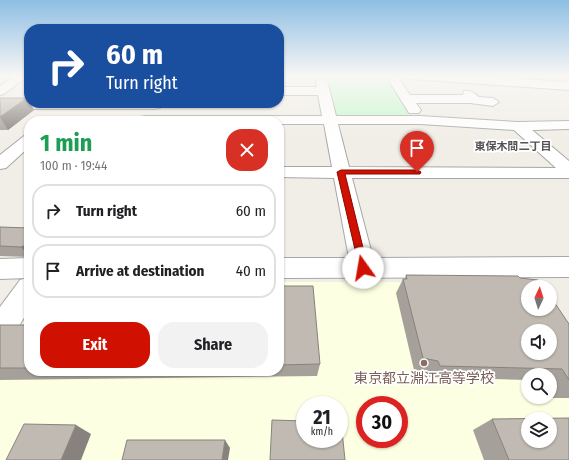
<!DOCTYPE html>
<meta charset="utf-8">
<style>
:root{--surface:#fff;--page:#f2f2f2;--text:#202124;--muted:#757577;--line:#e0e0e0;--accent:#d01001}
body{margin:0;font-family:"Fira Sans Condensed","Noto Sans JP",sans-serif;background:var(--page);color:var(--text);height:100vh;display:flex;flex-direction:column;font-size:15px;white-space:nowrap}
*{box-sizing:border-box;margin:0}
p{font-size:13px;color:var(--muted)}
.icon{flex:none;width:22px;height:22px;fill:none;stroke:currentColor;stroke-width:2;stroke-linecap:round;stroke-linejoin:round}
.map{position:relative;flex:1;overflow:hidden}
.panel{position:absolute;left:24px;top:116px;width:260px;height:260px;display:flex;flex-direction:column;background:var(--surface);border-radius:16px;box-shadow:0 1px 3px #0004}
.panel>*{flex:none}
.hud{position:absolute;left:24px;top:24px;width:260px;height:84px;border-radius:16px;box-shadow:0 1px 3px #0004;background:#1a4fa0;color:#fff;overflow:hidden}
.needle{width:26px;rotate:4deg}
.fabs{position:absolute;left:521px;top:280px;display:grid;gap:8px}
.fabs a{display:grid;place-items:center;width:36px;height:36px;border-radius:50%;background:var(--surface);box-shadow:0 1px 3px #0004;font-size:20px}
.speed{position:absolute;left:296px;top:396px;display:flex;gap:8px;font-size:20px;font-weight:700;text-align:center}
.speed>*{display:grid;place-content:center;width:52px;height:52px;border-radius:50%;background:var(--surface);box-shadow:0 1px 3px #0004;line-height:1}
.speed small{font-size:10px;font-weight:400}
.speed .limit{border:6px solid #d22;background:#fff;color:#111}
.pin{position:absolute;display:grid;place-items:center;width:34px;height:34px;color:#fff;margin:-41px -17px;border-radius:50% 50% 50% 0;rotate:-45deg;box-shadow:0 0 4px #0007}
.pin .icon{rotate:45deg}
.me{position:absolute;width:44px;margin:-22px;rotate:347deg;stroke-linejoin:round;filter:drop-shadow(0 0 3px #0008)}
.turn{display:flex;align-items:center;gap:14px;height:84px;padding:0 16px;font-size:18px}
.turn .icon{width:52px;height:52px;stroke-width:2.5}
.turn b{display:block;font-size:28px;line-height:34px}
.round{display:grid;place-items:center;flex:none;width:42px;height:42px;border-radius:16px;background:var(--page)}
.overview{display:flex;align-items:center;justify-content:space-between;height:68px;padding:0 16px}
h1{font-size:24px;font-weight:700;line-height:30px;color:#1e9e55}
.button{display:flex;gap:8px;margin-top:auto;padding:8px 16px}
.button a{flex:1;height:46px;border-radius:16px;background:var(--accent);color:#fff;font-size:16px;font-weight:700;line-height:46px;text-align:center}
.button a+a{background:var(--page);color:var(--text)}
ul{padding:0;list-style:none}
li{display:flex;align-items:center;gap:12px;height:54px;margin:0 8px 6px;padding:0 8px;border:2px solid var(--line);border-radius:16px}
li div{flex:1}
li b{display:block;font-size:15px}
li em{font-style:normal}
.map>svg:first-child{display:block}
</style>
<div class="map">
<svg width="569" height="460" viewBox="0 0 569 460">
<rect width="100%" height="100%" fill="#f1eee7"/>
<path fill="#fdffe2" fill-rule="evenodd" d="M 279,282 L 517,282 L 528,309 L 569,348 L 569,460 L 0,460 L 0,355 L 29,311 L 29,371 L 279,371 ZM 528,331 L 550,331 L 550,353 L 528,353 ZM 528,375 L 550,375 L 550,397 L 528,397 ZM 305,405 L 339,405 L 339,439 L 305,439 ZM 365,405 L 399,405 L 399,439 L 365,439 ZM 528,419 L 550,419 L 550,441 L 528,441 Z"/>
<polygon fill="#c5f9cd" points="325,76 382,77 388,79 412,116 408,118 334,116"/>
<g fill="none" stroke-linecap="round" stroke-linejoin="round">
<g stroke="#a7a7a7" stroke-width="2">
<g id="minor">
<polygon points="15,76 28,76 4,94 0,95 0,86"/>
<path d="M 315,76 L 326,76 L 336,116 L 420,116 L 518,122 L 569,121 L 569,129 L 532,130 L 569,161 L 569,178 L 352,178 L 373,258 L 569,257 L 569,277 L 279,278 L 279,258 L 349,258 L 334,178 L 279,177 L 279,167 L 332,167 L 324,124 L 279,124 L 279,121 L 138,120 L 140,117 L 145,116 L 322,116 L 318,95 L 279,95 L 279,87 L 317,87 ZM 338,124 L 420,124 L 514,130 L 556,168 L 349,167 Z"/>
<path d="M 386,76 L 397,76 L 410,95 L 463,95 L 464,91 C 471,90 474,93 479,97 L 493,98 L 499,102 L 493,106 L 470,103 L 416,103 L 421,110 L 419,113 L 409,113 Z"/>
<polygon points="406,76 471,76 569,82 569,90 411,79"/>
<polygon points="0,101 29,101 29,103 160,103 162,105 160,108 155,109 0,109"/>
<polygon points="29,134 29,147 6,168 0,169 0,155 24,136"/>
<polygon points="29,258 29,310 10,340 0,344 0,307 20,280 27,278 0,279 0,259"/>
</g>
</g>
<use href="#minor" fill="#fff" fill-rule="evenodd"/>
</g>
<g fill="#a6a09a">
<polygon points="0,98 30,103 34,110 8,130 0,130"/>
<polygon points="0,227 29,228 29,257 0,256"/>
<polygon points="406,275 520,278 569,324 569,398 553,398 550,392 550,375 528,375 528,380 429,377 428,373 414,370 396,293 403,279 405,279"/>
<polygon points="279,286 320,364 317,376 0,380 0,325 29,325 29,371 279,371"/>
<polygon points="492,419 569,460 484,460 473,430"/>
</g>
<g fill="#87827d">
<polygon points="27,98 29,101 29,103 30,103 34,110 8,130 0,117"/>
<polygon points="29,244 29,256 21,247"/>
<polygon points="76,425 91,434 81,460 61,460"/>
<polygon points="225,440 230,448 228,460 222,460"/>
</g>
<g fill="#c1bab3" stroke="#87827d" fill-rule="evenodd">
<polygon points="0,98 27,98 0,117"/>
<polygon points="0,227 29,228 29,244 21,247 0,246"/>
<path d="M 406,275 L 518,276 L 520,278 L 538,280 L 544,287 L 528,287 L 528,309 L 550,309 L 550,296 L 569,324 L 569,380 L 562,369 L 440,366 L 438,361 L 423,358 L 403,279 L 407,279 ZM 528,331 L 550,331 L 550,353 L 528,353 Z"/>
<polygon points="279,286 313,286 320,364 279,365"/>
<rect x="0" y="325" width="29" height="43"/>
<path d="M 569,418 L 569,460 L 509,460 L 492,419 ZM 528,419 L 550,419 L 550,441 L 528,441 Z"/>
<polygon points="272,420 305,421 305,439 339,439 339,421 341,421 345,460 270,460"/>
<polygon points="24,424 76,425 61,460 6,460"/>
<polygon points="127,440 225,440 222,460 122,460"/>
</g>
<linearGradient id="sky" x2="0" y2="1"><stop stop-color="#8ebee4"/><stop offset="0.54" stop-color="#f9f7f4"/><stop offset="1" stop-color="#f9f7f4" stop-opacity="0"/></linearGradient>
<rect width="569" height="141" fill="url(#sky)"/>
<polygon fill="#d01001" stroke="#870a01" points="417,170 421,172 420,174 345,174 368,268 363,272 360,271 337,172 341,170"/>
<circle fill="#8d6e63" stroke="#fff" stroke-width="1.5" cx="424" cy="363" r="4"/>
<g text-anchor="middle" stroke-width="3.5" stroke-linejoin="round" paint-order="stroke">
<g font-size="11" font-weight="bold" fill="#535353" stroke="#fff">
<text x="513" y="150">東保木間二丁目</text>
</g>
<g font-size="14" fill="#785e54" stroke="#fff">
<text x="424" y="383">東京都立淵江高等学校</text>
</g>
</g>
</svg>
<div class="fabs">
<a><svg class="needle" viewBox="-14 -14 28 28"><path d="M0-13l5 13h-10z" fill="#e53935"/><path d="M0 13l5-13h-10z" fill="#757577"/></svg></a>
<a><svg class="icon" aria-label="sound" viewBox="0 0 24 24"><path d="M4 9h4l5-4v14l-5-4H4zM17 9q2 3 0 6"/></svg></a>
<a><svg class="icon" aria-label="search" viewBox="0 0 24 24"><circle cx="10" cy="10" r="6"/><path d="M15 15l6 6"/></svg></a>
<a><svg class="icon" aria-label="layers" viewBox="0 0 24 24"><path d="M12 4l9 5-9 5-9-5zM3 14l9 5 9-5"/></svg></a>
</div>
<div class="speed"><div>21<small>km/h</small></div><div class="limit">30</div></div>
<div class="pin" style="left:417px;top:172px;background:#d93025"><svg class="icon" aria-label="arrive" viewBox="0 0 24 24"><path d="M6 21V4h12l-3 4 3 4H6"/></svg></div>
<svg class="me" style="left:363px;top:268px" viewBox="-20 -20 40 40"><circle r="19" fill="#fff"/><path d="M0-13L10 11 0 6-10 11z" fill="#d01001"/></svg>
<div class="hud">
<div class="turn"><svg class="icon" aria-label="right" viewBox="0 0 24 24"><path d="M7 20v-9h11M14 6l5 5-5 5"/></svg><div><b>60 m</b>Turn right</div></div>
</div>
<section class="panel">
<div class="overview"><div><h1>1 min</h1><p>100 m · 19:44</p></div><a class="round" style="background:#d93025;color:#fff"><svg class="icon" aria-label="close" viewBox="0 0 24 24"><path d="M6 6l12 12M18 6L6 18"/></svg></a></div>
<ul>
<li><svg class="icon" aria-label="right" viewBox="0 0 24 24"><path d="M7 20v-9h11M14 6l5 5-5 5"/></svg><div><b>Turn right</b></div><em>60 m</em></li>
<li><svg class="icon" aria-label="arrive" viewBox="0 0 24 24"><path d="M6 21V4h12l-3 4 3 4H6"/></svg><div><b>Arrive at destination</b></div><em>40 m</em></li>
</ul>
<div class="button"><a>Exit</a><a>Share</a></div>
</section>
</div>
